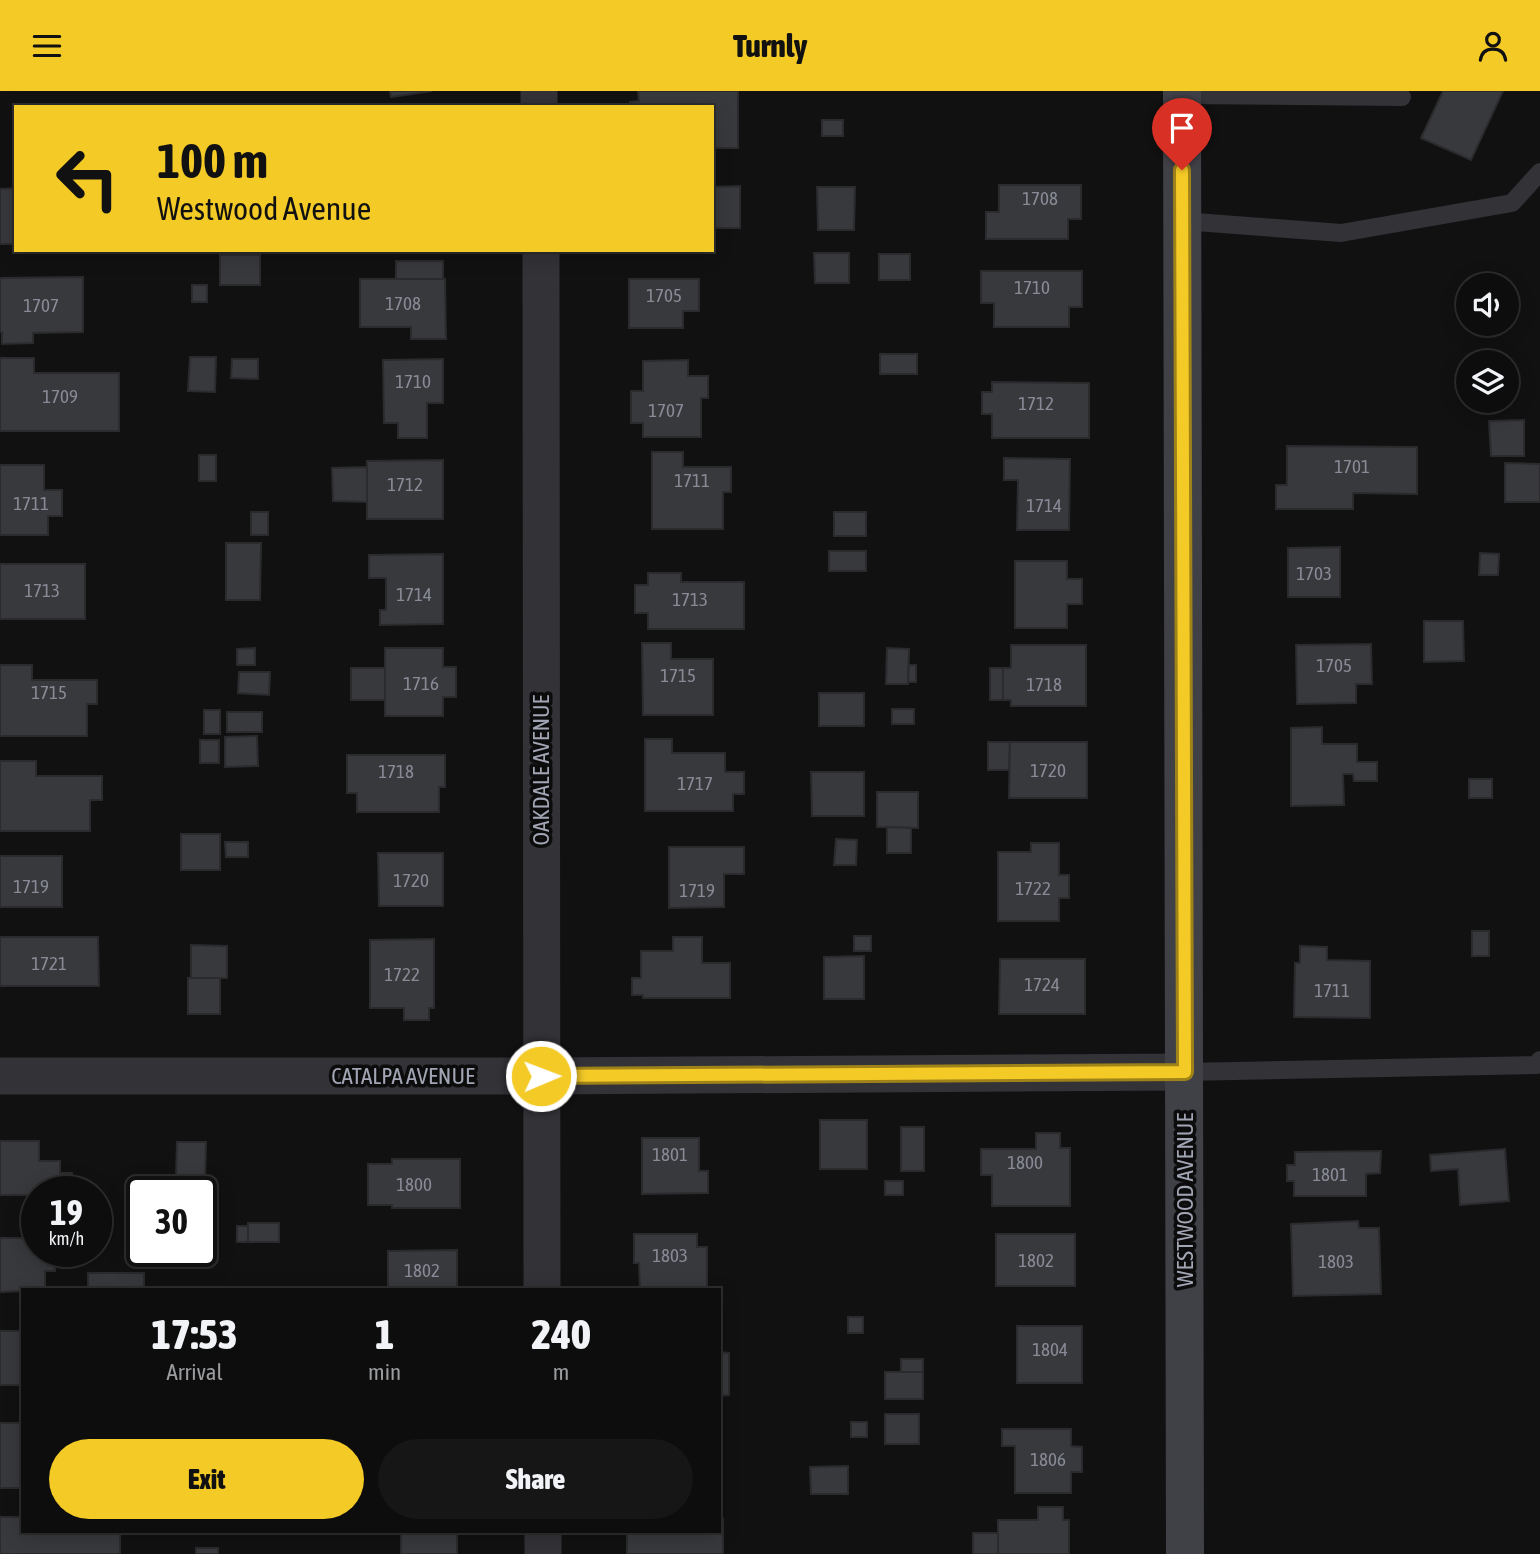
<!DOCTYPE html>
<style>
:root{--surface:#0d0d0e;--page:#161617;--text:#f1f3f6;--muted:#9a9c9e;--line:#2d2d2e;--accent:#f4ca27}
body{margin:0;font-family:"Asap Condensed",sans-serif;background:var(--page);color:var(--text);height:100vh;display:flex;flex-direction:column;font-size:26px;white-space:nowrap}
*{box-sizing:border-box;margin:0}
p{font-size:23px;color:var(--muted)}
.icon{flex:none;width:38px;height:38px;fill:none;stroke:currentColor;stroke-width:2;stroke-linecap:round;stroke-linejoin:round}
.map{position:relative;flex:1;overflow:hidden}
.panel{position:absolute;left:21px;top:1197px;width:700px;height:245px;display:flex;flex-direction:column;background:var(--surface);border-radius:0px;box-shadow:0 4px 18px #0003,0 0 0 2px var(--line)}
.panel>*{flex:none}
.guide{position:absolute;left:14px;top:14px;width:700px;height:147px;border-radius:0px;box-shadow:0 4px 18px #0003,0 0 0 2px var(--line);background:#f4ca27;color:#111;overflow:hidden}
.controls{position:absolute;left:1456px;top:182px;display:grid;gap:14px}
.controls a{display:grid;place-items:center;width:63px;height:63px;border-radius:50%;background:var(--surface);box-shadow:0 4px 18px #0003,0 0 0 2px var(--line);font-size:35px}
.speed{position:absolute;left:21px;top:1085px;display:flex;gap:14px;font-size:35px;font-weight:700;text-align:center}
.speed>*{display:grid;place-content:center;width:91px;height:91px;border-radius:50%;background:var(--surface);box-shadow:0 4px 18px #0003,0 0 0 2px var(--line);line-height:1}
.speed small{font-size:18px;font-weight:400}
.speed .limit{border:4px solid #111;border-radius:10px;background:#fff;color:#111}
.pin{position:absolute;display:grid;place-items:center;width:60px;height:60px;color:#fff;margin:-72px -30px;border-radius:50% 50% 50% 0;rotate:-45deg;box-shadow:0 0 7px #0007}
.pin .icon{rotate:45deg}
.me{position:absolute;width:77px;margin:-38px;rotate:89deg;stroke-linejoin:round;filter:drop-shadow(0 0 5px #0008)}
.turn{display:flex;align-items:center;gap:24px;height:147px;padding:0 28px;font-size:32px}
.turn .icon{width:91px;height:91px;stroke-width:2.5}
.turn b{display:block;font-size:49px;line-height:60px}
.eta{display:flex;justify-content:space-evenly;align-items:center;height:119px;text-align:center}
.eta b{font-size:42px;font-weight:800;line-height:49px}
.action{display:flex;gap:14px;margin-top:auto;padding:14px 28px}
.action a{flex:1;height:80px;border-radius:42px;background:var(--accent);color:#111;font-size:28px;font-weight:800;line-height:80px;text-align:center}
.action a+a{background:var(--page);color:var(--text)}
header{display:flex;justify-content:space-between;align-items:center;height:91px;padding:0 28px;background:var(--accent);color:#111;font-size:32px;font-weight:800}
.map>svg:first-child{display:block}
</style>
<header><svg class="icon" aria-label="menu" viewBox="0 0 24 24"><path d="M4 6h16M4 12h16M4 18h16"/></svg>Turnly<svg class="icon" aria-label="person" viewBox="0 0 24 24"><circle cx="12" cy="8" r="4"/><path d="M4 21q1-7 8-7t8 7"/></svg></header>
<div class="map">
<svg width="1540" height="1463" viewBox="0 0 1540 1463">
<rect width="100%" height="100%" fill="#111112"/>
<g fill="#38393d" stroke="#2b2b2e" stroke-width="2">
<polygon points="390,0 432,0 391,6"/>
<polygon points="638,0 738,0 738,57 712,57 712,16 630,16 630,11 639,10"/>
<polygon points="1443,0 1503,0 1471,69 1421,47"/>
<rect x="822" y="29" width="21" height="16"/>
<polygon points="999,94 1081,94 1081,128 1068,128 1068,148 986,148 986,121 999,121"/>
<polygon points="740,95 740,137 712,137 712,96"/>
<polygon points="817,96 855,96 854,139 818,139"/>
<polygon points="16,97 16,153 0,153 0,98"/>
<polygon points="814,162 849,162 849,192 815,192"/>
<rect x="879" y="163" width="31" height="26"/>
<rect x="220" y="164" width="40" height="30"/>
<rect x="396" y="170" width="47" height="18"/>
<polygon points="981,180 1082,180 1082,216 1069,216 1069,236 994,236 994,212 981,212"/>
<polygon points="83,186 83,241 33,242 33,252 2,253 2,241 0,241 0,187"/>
<polygon points="360,188 445,188 446,248 411,248 411,236 360,236"/>
<polygon points="629,188 699,188 699,220 683,220 683,237 629,237"/>
<rect x="192" y="194" width="15" height="17"/>
<rect x="880" y="263" width="37" height="20"/>
<polygon points="190,266 216,266 215,301 188,300"/>
<polygon points="0,267 34,267 34,282 119,282 119,340 0,340"/>
<polygon points="232,268 258,268 258,288 231,287"/>
<polygon points="443,268 443,312 427,312 427,347 398,347 398,332 384,332 383,269"/>
<polygon points="688,269 688,285 708,285 708,307 701,307 701,346 643,346 643,332 631,332 631,300 643,300 643,270"/>
<polygon points="992,291 1089,292 1089,347 992,347 992,323 982,323 982,301 992,301"/>
<polygon points="1524,329 1524,365 1491,365 1489,330"/>
<polygon points="1287,355 1417,356 1417,403 1353,402 1353,418 1276,418 1276,394 1287,394"/>
<polygon points="652,361 683,361 683,376 731,376 731,401 723,401 723,438 652,438"/>
<rect x="199" y="364" width="17" height="26"/>
<polygon points="1004,367 1070,368 1069,439 1017,439 1018,389 1004,389"/>
<polygon points="443,369 443,428 367,428 367,370"/>
<polygon points="1505,372 1540,373 1540,411 1505,411"/>
<polygon points="0,374 44,374 44,399 62,399 62,425 48,425 48,444 0,444"/>
<polygon points="367,376 367,411 333,410 332,377"/>
<rect x="251" y="421" width="17" height="23"/>
<rect x="834" y="421" width="32" height="24"/>
<polygon points="226,452 261,452 260,509 226,509"/>
<polygon points="1340,456 1340,506 1288,506 1288,457"/>
<rect x="829" y="460" width="37" height="20"/>
<polygon points="1480,462 1499,463 1498,484 1479,484"/>
<polygon points="443,463 443,533 380,534 380,519 386,519 386,487 369,487 369,464"/>
<polygon points="1015,470 1067,470 1067,488 1082,488 1082,513 1067,513 1067,537 1015,537"/>
<rect x="0" y="473" width="85" height="55"/>
<polygon points="648,482 681,482 681,491 744,491 744,538 648,538 648,522 635,522 635,494 648,494"/>
<polygon points="1424,530 1463,530 1464,570 1424,571"/>
<polygon points="642,552 671,552 671,568 713,568 713,624 643,624"/>
<polygon points="1371,553 1372,593 1356,593 1356,612 1297,613 1296,554"/>
<polygon points="1011,554 1086,554 1086,615 1011,615 1011,609 1003,609 1003,577 1011,577"/>
<polygon points="255,557 255,574 237,574 237,558"/>
<polygon points="385,557 443,557 443,576 456,576 456,606 443,606 443,625 385,625"/>
<polygon points="887,557 909,558 908,593 886,593"/>
<polygon points="0,574 32,574 32,589 97,589 97,613 87,613 87,645 0,645"/>
<polygon points="909,574 916,574 916,591 908,591"/>
<rect x="351" y="577" width="34" height="32"/>
<rect x="990" y="577" width="13" height="32"/>
<polygon points="239,581 270,581 269,604 238,602"/>
<rect x="819" y="602" width="45" height="33"/>
<rect x="892" y="618" width="22" height="15"/>
<rect x="204" y="619" width="16" height="24"/>
<rect x="227" y="621" width="35" height="20"/>
<polygon points="1322,636 1322,653 1357,653 1357,671 1377,671 1377,690 1354,690 1353,683 1343,683 1344,714 1291,715 1291,637"/>
<polygon points="257,645 258,675 225,676 225,646"/>
<polygon points="645,648 672,648 672,662 725,662 725,681 744,681 744,703 733,703 733,720 645,720"/>
<rect x="200" y="649" width="19" height="23"/>
<polygon points="988,651 1010,651 1009,679 988,679"/>
<polygon points="1010,651 1087,651 1087,707 1009,707"/>
<polygon points="347,664 445,664 445,696 439,696 439,721 357,721 357,702 347,702"/>
<polygon points="0,670 36,670 36,685 102,685 102,709 90,709 90,740 0,740"/>
<polygon points="811,681 864,681 864,725 812,725"/>
<rect x="1469" y="688" width="23" height="19"/>
<polygon points="877,701 918,701 918,737 877,736"/>
<polygon points="887,736 911,737 911,762 887,762"/>
<rect x="181" y="743" width="39" height="36"/>
<polygon points="836,748 857,749 856,774 834,774"/>
<polygon points="225,751 248,751 248,766 226,766"/>
<polygon points="1031,752 1059,752 1059,784 1069,784 1069,807 1059,807 1059,830 998,830 998,761 1031,761"/>
<polygon points="669,756 744,756 744,783 724,783 724,816 669,817"/>
<polygon points="378,762 443,762 443,815 379,815"/>
<rect x="0" y="765" width="62" height="51"/>
<rect x="1472" y="840" width="17" height="25"/>
<rect x="854" y="845" width="17" height="15"/>
<polygon points="0,846 98,846 99,895 0,895"/>
<polygon points="673,846 702,846 702,872 730,872 730,907 643,907 643,904 632,904 632,887 641,887 641,860 673,860"/>
<polygon points="434,848 434,917 429,917 429,929 404,929 404,917 370,917 370,849"/>
<polygon points="191,854 227,855 227,887 191,887"/>
<polygon points="1300,855 1327,856 1327,869 1370,870 1370,927 1294,926 1295,872 1300,872"/>
<polygon points="864,865 864,908 824,908 824,866"/>
<polygon points="1000,868 1085,868 1085,923 999,923"/>
<rect x="188" y="887" width="32" height="36"/>
<rect x="820" y="1029" width="47" height="49"/>
<rect x="901" y="1036" width="23" height="44"/>
<polygon points="1036,1042 1060,1042 1060,1057 1070,1057 1070,1115 992,1115 992,1084 981,1084 981,1058 1036,1058"/>
<polygon points="642,1047 699,1047 699,1080 708,1080 708,1102 642,1103"/>
<polygon points="0,1050 39,1050 39,1070 60,1070 60,1082 72,1082 72,1101 37,1101 37,1104 0,1104"/>
<polygon points="177,1051 206,1051 205,1088 176,1087"/>
<polygon points="1505,1058 1509,1110 1460,1114 1458,1078 1431,1080 1430,1064"/>
<polygon points="1381,1060 1380,1082 1366,1083 1366,1105 1294,1105 1294,1090 1287,1090 1287,1074 1295,1074 1295,1061"/>
<polygon points="392,1068 460,1068 460,1117 392,1117 392,1114 368,1114 368,1073 392,1073"/>
<rect x="885" y="1090" width="18" height="14"/>
<rect x="201" y="1102" width="10" height="15"/>
<polygon points="1358,1130 1359,1137 1379,1137 1381,1203 1293,1205 1291,1133"/>
<rect x="248" y="1132" width="31" height="19"/>
<rect x="237" y="1135" width="11" height="16"/>
<polygon points="634,1143 697,1143 697,1156 707,1156 707,1199 640,1199 639,1172 634,1172"/>
<rect x="996" y="1143" width="79" height="52"/>
<polygon points="0,1147 37,1147 37,1160 55,1160 55,1180 45,1180 45,1199 0,1201"/>
<polygon points="457,1159 457,1199 388,1199 388,1160"/>
<rect x="88" y="1182" width="56" height="17"/>
<rect x="848" y="1226" width="15" height="16"/>
<rect x="1017" y="1235" width="65" height="57"/>
<rect x="0" y="1240" width="23" height="54"/>
<polygon points="719,1261 729,1262 729,1304 719,1305"/>
<rect x="901" y="1268" width="22" height="13"/>
<rect x="885" y="1281" width="38" height="27"/>
<rect x="885" y="1323" width="34" height="30"/>
<rect x="851" y="1331" width="16" height="15"/>
<rect x="0" y="1332" width="23" height="65"/>
<polygon points="1002,1338 1071,1338 1071,1355 1082,1356 1082,1381 1071,1381 1071,1402 1015,1402 1015,1355 1002,1355"/>
<polygon points="848,1375 848,1403 811,1403 810,1376"/>
<polygon points="1038,1416 1063,1416 1063,1429 1069,1429 1069,1463 998,1463 998,1429 1038,1429"/>
<polygon points="0,1426 23,1426 23,1440 120,1440 120,1463 0,1463"/>
<polygon points="719,1428 723,1428 723,1463 627,1463 627,1440 719,1440"/>
<rect x="401" y="1440" width="56" height="23"/>
<rect x="973" y="1442" width="25" height="21"/>
<rect x="196" y="1457" width="22" height="6"/>
</g>
<g fill="none" stroke-linecap="round" stroke-linejoin="round">
<g stroke="#323237" stroke-width="18">
<polyline points="1182,4 1402,6"/>
<polyline points="1182,130 1341,142 1512,112 1540,81"/>
<polyline points="1184,981 1537,974 1540,969"/>
</g>
<g stroke="#323237" stroke-width="37">
<polyline points="539,0 539,16"/>
<polyline points="541,159 542,1199"/>
<polyline points="0,985 541,985 1184,981"/>
<polyline points="543,1440 543,1463"/>
</g>
<polyline stroke="#404047" stroke-width="38" points="1182,0 1185,1463"/>
</g>
<g fill="none" stroke-linecap="round" stroke-linejoin="round">
<g stroke="#9f8319" stroke-width="18">
<polyline id="route" points="541,985 1185,981 1182,79"/>
</g>
<use href="#route" stroke="#f4ca27" stroke-width="12"/>
</g>
<g text-anchor="middle" stroke-width="7" stroke-linejoin="round" paint-order="stroke">
<g font-size="19" fill="#888a96">
<text x="1040" y="114">1708</text>
<text x="1032" y="203">1710</text>
<text x="664" y="211">1705</text>
<text x="403" y="219">1708</text>
<text x="41" y="221">1707</text>
<text x="413" y="297">1710</text>
<text x="60" y="312">1709</text>
<text x="1036" y="319">1712</text>
<text x="666" y="326">1707</text>
<text x="1352" y="382">1701</text>
<text x="692" y="396">1711</text>
<text x="405" y="400">1712</text>
<text x="31" y="419">1711</text>
<text x="1044" y="421">1714</text>
<text x="1314" y="489">1703</text>
<text x="42" y="506">1713</text>
<text x="414" y="510">1714</text>
<text x="690" y="515">1713</text>
<text x="1334" y="581">1705</text>
<text x="678" y="591">1715</text>
<text x="421" y="599">1716</text>
<text x="1044" y="600">1718</text>
<text x="49" y="608">1715</text>
<text x="1048" y="686">1720</text>
<text x="396" y="687">1718</text>
<text x="695" y="699">1717</text>
<text x="411" y="796">1720</text>
<text x="31" y="802">1719</text>
<text x="1033" y="804">1722</text>
<text x="697" y="806">1719</text>
<text x="49" y="879">1721</text>
<text x="402" y="890">1722</text>
<text x="1042" y="900">1724</text>
<text x="1332" y="906">1711</text>
<text x="670" y="1070">1801</text>
<text x="1025" y="1078">1800</text>
<text x="1330" y="1090">1801</text>
<text x="414" y="1100">1800</text>
<text x="670" y="1171">1803</text>
<text x="1036" y="1176">1802</text>
<text x="1336" y="1177">1803</text>
<text x="422" y="1186">1802</text>
<text x="1050" y="1265">1804</text>
<text x="1048" y="1375">1806</text>
</g>
<g font-size="23" fill="#a2a5b3" stroke="#0c0c0d">
<text transform="translate(541 679) rotate(-90)" y="8">OAKDALE AVENUE</text>
<text x="403" y="993">CATALPA AVENUE</text>
<text transform="translate(1185 1109) rotate(-90)" y="8">WESTWOOD AVENUE</text>
</g>
</g>
</svg>
<div class="controls">
<a><svg class="icon" aria-label="sound" viewBox="0 0 24 24"><path d="M4 9h4l5-4v14l-5-4H4zM17 9q2 3 0 6"/></svg></a>
<a><svg class="icon" aria-label="layers" viewBox="0 0 24 24"><path d="M12 4l9 5-9 5-9-5zM3 14l9 5 9-5"/></svg></a>
</div>
<div class="speed"><div>19<small>km/h</small></div><div class="limit">30</div></div>
<div class="pin" style="left:1182px;top:79px;background:#d93025"><svg class="icon" aria-label="arrive" viewBox="0 0 24 24"><path d="M6 21V4h12l-3 4 3 4H6"/></svg></div>
<svg class="me" style="left:541px;top:985px" viewBox="-20 -20 40 40"><circle r="17" fill="#f4ca27" stroke="#fff" stroke-width="3"/><path d="M0-11L8 9 0 5-8 9z" fill="#fff"/></svg>
<div class="guide">
<div class="turn"><svg class="icon" aria-label="left" viewBox="0 0 24 24"><path d="M17 20v-9H6M10 6l-5 5 5 5"/></svg><div><b>100 m</b>Westwood Avenue</div></div>
</div>
<section class="panel">
<div class="eta">
<div><b>17:53</b><p>Arrival</p></div>
<div><b>1</b><p>min</p></div>
<div><b>240</b><p>m</p></div>
</div>
<div class="action"><a>Exit</a><a>Share</a></div>
</section>
</div>
